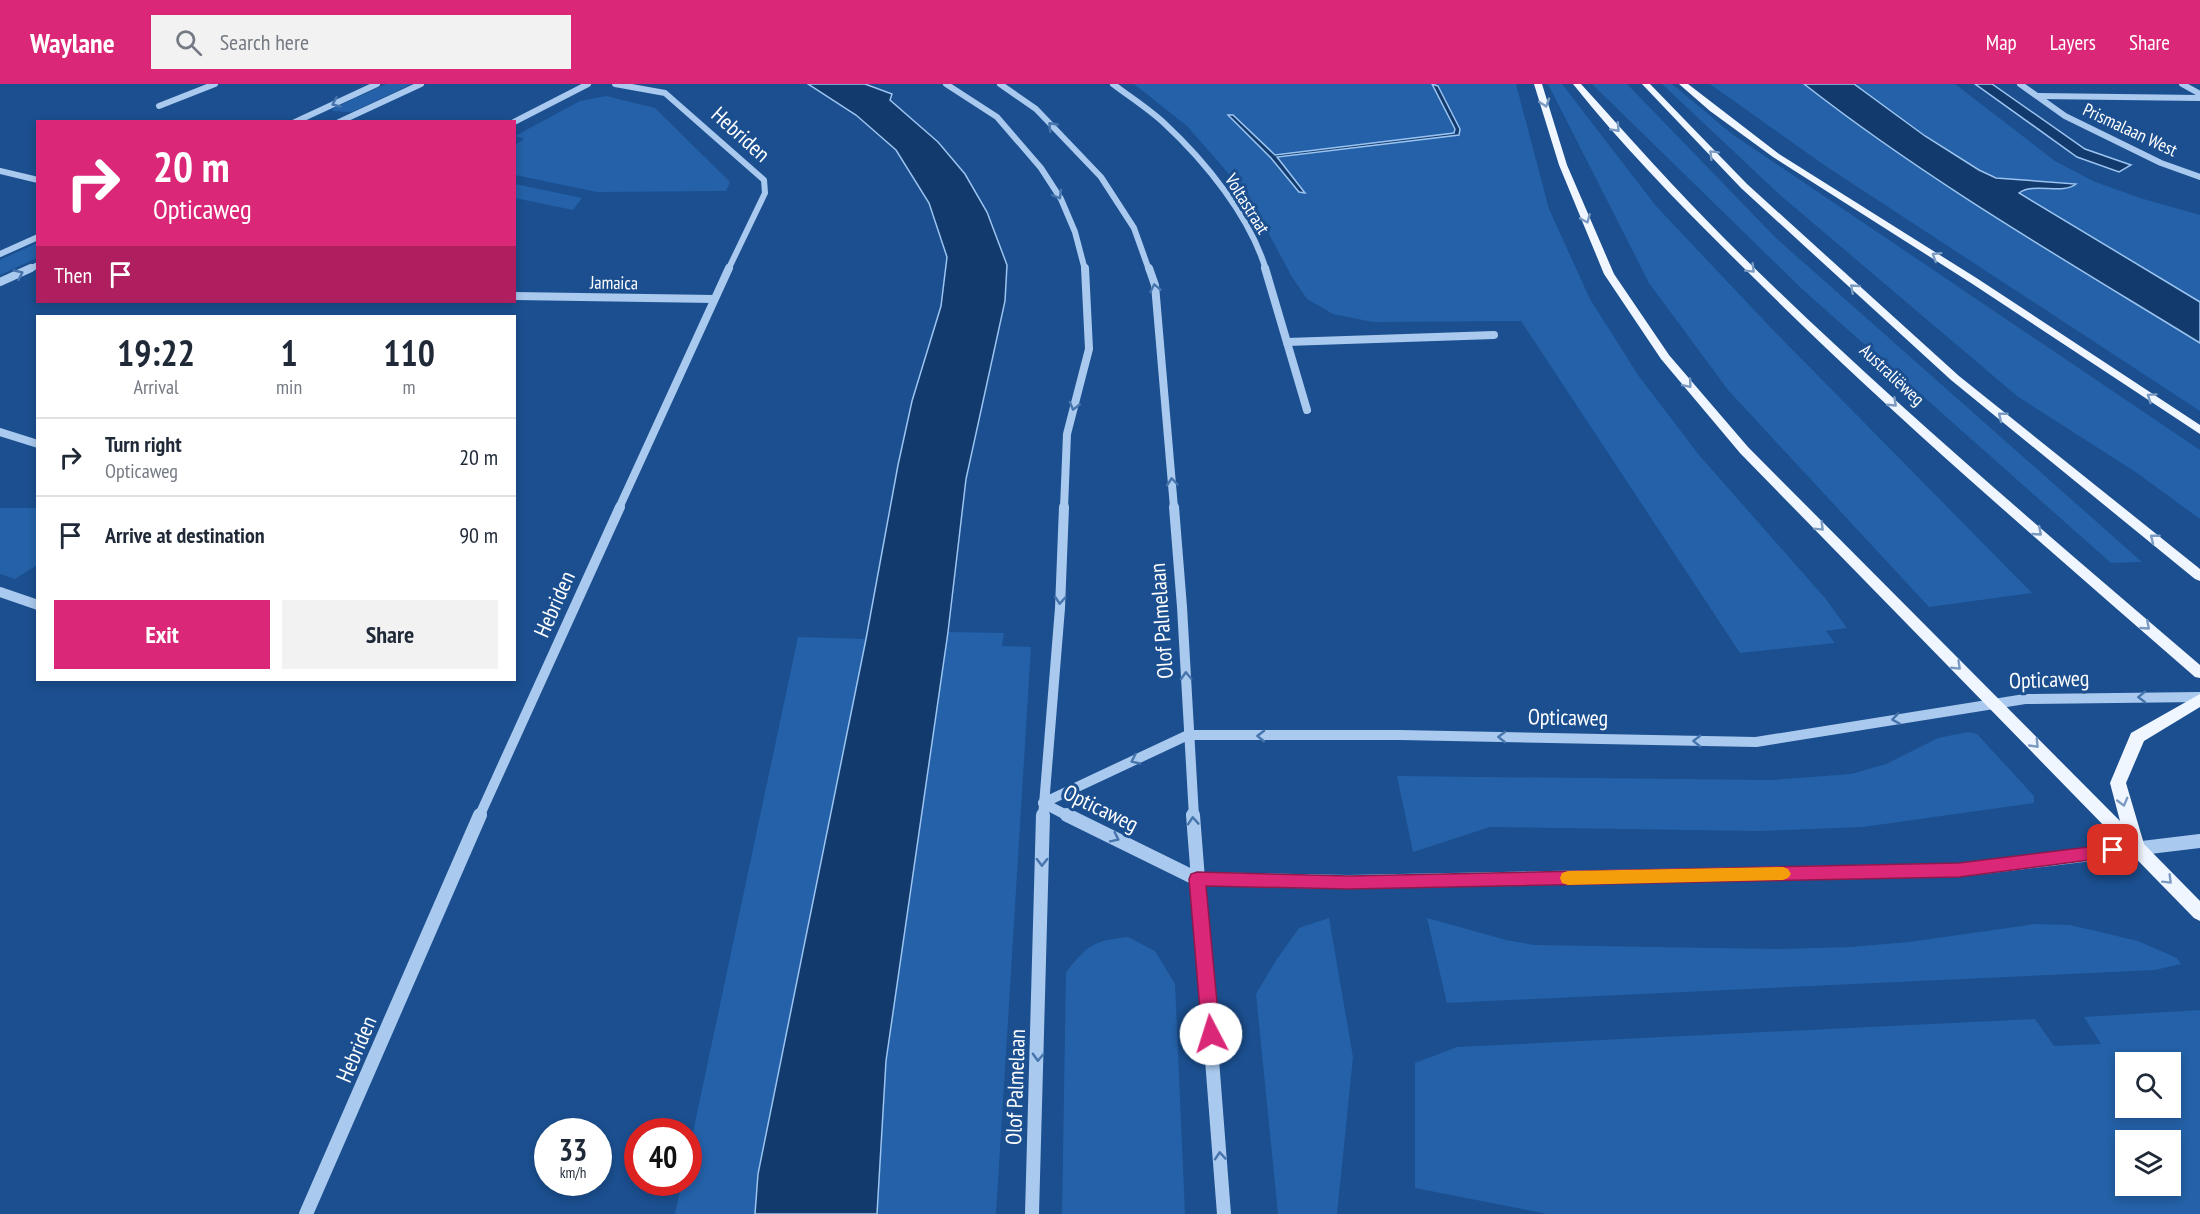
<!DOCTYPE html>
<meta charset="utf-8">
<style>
:root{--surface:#fff;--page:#f2f2f3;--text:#1f2937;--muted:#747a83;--line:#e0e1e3;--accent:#db2777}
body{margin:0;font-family:"PT Sans Narrow",sans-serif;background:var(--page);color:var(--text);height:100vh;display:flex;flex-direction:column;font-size:22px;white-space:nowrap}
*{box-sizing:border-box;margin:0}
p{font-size:20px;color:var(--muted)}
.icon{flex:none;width:33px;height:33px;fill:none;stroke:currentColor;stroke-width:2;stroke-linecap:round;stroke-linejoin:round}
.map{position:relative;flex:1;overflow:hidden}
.panel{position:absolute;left:36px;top:231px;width:480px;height:366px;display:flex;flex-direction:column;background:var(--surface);border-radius:0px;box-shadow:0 3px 9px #0003}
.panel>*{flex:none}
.hud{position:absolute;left:36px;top:36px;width:480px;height:183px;border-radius:0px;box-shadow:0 3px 9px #0003;background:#db2777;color:#fff;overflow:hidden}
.tools{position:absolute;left:2115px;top:968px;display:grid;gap:12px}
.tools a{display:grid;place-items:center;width:66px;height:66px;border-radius:0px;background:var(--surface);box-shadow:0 3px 9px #0003;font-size:30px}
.speed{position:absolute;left:534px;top:1034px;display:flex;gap:12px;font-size:30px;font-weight:700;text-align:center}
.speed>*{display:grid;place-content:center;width:78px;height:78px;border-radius:50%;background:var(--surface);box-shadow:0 3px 9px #0003;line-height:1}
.speed small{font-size:15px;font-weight:400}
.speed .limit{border:9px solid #d22;background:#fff;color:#111}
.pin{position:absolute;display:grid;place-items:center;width:51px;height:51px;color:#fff;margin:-26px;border-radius:12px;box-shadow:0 3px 9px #0006}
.me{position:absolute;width:66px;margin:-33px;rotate:355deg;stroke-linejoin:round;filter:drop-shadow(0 0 4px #0008)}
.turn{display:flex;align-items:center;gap:21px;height:126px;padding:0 18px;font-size:27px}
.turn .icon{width:78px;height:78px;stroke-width:2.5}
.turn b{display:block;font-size:42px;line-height:51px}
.then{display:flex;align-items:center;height:57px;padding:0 18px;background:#0003;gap:12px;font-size:22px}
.eta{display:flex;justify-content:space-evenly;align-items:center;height:102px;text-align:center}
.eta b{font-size:36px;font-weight:800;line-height:42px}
.cta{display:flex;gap:12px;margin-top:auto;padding:12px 18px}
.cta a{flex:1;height:69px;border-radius:0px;background:var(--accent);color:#fff;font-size:24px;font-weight:800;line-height:69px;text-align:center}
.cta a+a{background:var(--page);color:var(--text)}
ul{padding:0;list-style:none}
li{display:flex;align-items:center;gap:18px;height:78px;padding:0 18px;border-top:2px solid var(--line)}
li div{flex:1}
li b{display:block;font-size:22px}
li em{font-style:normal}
header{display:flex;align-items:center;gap:36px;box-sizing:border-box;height:84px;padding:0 30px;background:var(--accent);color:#fff}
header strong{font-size:28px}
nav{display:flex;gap:33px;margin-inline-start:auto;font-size:21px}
.search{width:420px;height:54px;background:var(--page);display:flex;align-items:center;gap:15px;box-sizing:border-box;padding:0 21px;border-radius:0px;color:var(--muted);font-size:22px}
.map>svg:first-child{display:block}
</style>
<header>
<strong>Waylane</strong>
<div class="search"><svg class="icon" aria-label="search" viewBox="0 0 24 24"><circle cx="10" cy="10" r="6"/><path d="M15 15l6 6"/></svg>Search here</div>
<nav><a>Map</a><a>Layers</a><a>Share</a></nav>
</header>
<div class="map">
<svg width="2200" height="1130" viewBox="0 0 2200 1130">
<rect width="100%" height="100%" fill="#1b4f8f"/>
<g fill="#2461a8" fill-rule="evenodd">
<polygon points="386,0 412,0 352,28 332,27 334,24"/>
<polygon points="1134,0 1516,0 1549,125 1590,215 1638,291 1699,371 1825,514 1847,544 1826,547 1835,559 1740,569 1521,237 1373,238 1333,230 1307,215 1292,193 1249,113 1187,42"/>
<polygon points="1548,0 1562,0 1656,122 1773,246 2032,509 1929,523 1728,306 1649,199"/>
<polygon points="1592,0 1627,0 1776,154 2142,478 2111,479 1802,205"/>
<polygon points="1662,0 1672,0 1732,50 2200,366 2200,435 2137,389 2017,312 1780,111"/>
<polygon points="1710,0 1804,0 1876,54 1945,101 2200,259 2200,327 1824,81"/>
<polygon points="1854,0 1955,0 2055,77 2093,97 2140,114 2200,131 2200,218 2019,109 2029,105 2070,103 2012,97 1989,91 1925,52"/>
<polygon points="606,12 655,24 730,98 726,107 597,108 515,91 515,61 524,55 515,52 580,17"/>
<polygon points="515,100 582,114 573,126 515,114"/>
<polygon points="37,159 37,174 0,191 0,176"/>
<polygon points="0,424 37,424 37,481 15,495 0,490"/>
<polygon points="948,548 1004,549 1002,562 1031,563 996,1130 877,1130 886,977"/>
<polygon points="798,553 866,555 758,1090 755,1130 675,1130 682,1098 688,1098 689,1067"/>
<polygon points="1968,648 1977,650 2034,712 2034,719 1863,743 1758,747 1490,743 1413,768 1397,692 1772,696 1851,690 1886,680 1938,654"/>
<polygon points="1329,834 1353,973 1337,1130 1278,1130 1256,910 1277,875 1299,844"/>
<polygon points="1427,834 1506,856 1534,861 1779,865 1850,863 1909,858 2036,840 2070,841 2138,857 2177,874 2181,880 2155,886 1447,919"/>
<path d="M 1128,853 L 1155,867 L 1175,900 L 1185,1130 L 1062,1130 L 1066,888 C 1088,861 1092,857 1128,853 Z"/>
<path d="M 2200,926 L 2200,1130 L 1547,1130 L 1415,1104 L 1415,979 L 1457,963 L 2035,935 L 2054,962 L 2101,960 L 2084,933 ZM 2126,978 L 2170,978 L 2170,1023 L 2126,1023 ZM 2126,1056 L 2170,1056 L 2170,1101 L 2126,1101 Z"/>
</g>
<g fill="#123a6d" stroke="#9cc4f0" stroke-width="1.5">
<polygon points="808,0 865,0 892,10 890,16 938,58 965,90 987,128 1007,181 1005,217 966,395 948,548 886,977 877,1130 755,1130 758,1090 866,555 898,381 912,317 941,222 947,173 929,119 896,66 856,31"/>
<polygon points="1432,0 1438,2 1460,45 1459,51 1277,73 1305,109 1299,108 1271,74 1228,31 1233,31 1275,71 1454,49 1455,45"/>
<path d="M 1804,0 L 1854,0 L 1925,52 L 1979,86 L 1996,94 L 2076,100 C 2063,111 2033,98 2019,109 L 2200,218 L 2200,259 C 2065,176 1928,97 1804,0 Z"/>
<polygon points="1975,0 1992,0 2085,65 2131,81 2119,88 2077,73"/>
</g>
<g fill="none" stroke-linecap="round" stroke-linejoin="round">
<g stroke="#a9c9ee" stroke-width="6">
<polyline points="615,0 665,9 764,96 765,109 728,186"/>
<polyline points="946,0 997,33 1041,84 1061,115 1075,148 1085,186"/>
<polyline points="1000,0 1036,25 1101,93 1134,144 1149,186"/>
<path d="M 1113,0 C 1130,13 1149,25 1164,39 C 1205,77 1250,132 1266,186"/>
<polyline points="2020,0 2065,32 2161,79 2200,93"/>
<polyline points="2182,0 2200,10"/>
<polyline points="2038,12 2200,14"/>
<polyline points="159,22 215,0"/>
<polyline points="295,38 377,0"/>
<polyline points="339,38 421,0"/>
<polyline points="514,38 588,0"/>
<polyline points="0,87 38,96"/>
<polyline points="0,170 38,153"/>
<polyline points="28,186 38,181"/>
</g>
<g stroke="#a9c9ee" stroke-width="8">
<polyline points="1149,184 1155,201 1174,424"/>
<polyline points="1265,184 1307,326"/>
<polyline points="0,198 31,184"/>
<polyline points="514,212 714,215"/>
<polyline points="1287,258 1494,251"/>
<polyline points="0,348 38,360"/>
<polyline points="619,424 729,184"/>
<polyline points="1064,424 1067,350 1089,265 1085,184"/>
</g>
<g stroke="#a9c9ee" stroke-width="10">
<polyline points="1174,423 1182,523 1194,733"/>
<polyline points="0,508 38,521"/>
<polyline points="1043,719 1070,733"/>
<polyline points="1043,719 1188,651 1400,651 1756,658 2025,615 2200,613"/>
<polyline points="479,733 620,423"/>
<polyline points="1043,733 1060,524 1064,423"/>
</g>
<g stroke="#a9c9ee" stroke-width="14">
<polyline points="1067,731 1197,795 1349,798 1959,786 2200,757"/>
<polyline points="1193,731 1224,1130"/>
<polyline points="306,1130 480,731"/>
<polyline points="1032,1130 1043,731"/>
</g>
<g fill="#f0f6ff" fill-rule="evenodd">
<polygon points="1534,0 1542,0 1567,81 1614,190 1669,271 1748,363 2120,737 2110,699 2131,649 2200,610 2200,623 2144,657 2126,699 2144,760 2200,817 2200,837 2194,834 1740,369 1661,275 1604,190 1559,81"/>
<path d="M 1573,0 L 1581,0 C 1629,53 1676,106 1726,156 C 1877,306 2039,443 2200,581 L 2200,594 L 2195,593 C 2046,463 1895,334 1755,195 C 1692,133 1628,69 1573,0 Z"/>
<polygon points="1642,0 1650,0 1747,100 1959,292 2200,485 2200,497 2195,495 1951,296 1741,104"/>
<polygon points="1679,0 1688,0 1779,70 1978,195 2200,341 2200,350 1971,199 1773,73 1710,27"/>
</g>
</g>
<defs><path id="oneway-chevron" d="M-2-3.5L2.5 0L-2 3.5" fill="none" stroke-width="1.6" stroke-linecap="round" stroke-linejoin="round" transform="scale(1.5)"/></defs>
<g stroke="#4674ac">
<use href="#oneway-chevron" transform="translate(336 19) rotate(156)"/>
<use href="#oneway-chevron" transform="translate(1052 42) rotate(-134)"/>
<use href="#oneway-chevron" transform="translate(1058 111) rotate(60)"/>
<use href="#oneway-chevron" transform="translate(19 190) rotate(-25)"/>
<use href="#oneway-chevron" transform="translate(1155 204) rotate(-101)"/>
<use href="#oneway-chevron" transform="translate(1074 322) rotate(105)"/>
<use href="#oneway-chevron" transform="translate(1172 398) rotate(-95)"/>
<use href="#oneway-chevron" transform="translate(1060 516) rotate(94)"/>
<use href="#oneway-chevron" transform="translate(1186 592) rotate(-92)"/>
<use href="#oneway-chevron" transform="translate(2142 613) rotate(179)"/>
<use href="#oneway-chevron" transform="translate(1896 635) rotate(171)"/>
<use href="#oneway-chevron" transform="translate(1261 652) rotate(-179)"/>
<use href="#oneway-chevron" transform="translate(1502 653) rotate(-179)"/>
<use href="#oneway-chevron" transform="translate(1697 657) rotate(-179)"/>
<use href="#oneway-chevron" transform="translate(1135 676) rotate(155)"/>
<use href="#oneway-chevron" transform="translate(1193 737) rotate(-94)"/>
<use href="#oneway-chevron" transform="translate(1115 754) rotate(26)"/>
<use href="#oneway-chevron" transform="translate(1042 778) rotate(91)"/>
<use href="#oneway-chevron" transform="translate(1038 973) rotate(92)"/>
<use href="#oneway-chevron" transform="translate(1220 1072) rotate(-94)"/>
</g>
<g stroke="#7b9ac1">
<use href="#oneway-chevron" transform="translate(1545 19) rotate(72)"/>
<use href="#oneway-chevron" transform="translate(1616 44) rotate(47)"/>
<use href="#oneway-chevron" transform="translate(1713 70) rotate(-135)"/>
<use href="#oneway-chevron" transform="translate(1586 135) rotate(67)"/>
<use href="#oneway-chevron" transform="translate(1936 172) rotate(-148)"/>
<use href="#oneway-chevron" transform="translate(1751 185) rotate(45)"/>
<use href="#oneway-chevron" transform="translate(1854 204) rotate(-138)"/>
<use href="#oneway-chevron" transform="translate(1688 300) rotate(50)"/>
<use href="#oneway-chevron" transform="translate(2151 313) rotate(-146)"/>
<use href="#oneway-chevron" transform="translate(1893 319) rotate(43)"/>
<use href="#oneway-chevron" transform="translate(2002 332) rotate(-141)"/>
<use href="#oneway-chevron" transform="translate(1820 443) rotate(45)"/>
<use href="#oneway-chevron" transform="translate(2038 448) rotate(41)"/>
<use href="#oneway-chevron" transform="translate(2154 454) rotate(-141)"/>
<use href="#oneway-chevron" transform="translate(2146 542) rotate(41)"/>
<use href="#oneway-chevron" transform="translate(1957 582) rotate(44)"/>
<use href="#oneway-chevron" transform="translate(2035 660) rotate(46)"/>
<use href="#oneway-chevron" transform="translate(2123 718) rotate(75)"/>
<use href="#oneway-chevron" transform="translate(2168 796) rotate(45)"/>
</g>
<polygon fill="#db2777" stroke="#8e194d" stroke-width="1.5" points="2113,760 2119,762 2121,766 2119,771 2113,773 1959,793 1349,805 1206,802 1220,950 1217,955 1211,958 1204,955 1202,950 1189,795 1191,790 1197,788 1349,792 1959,779"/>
<polygon fill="#f59e0b" points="1783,783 1788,785 1791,790 1788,794 1783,796 1568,801 1562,799 1560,794 1562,789 1568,787"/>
<g text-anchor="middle" stroke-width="6" stroke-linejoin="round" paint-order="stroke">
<g font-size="18" fill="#fff" stroke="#1b4f8f">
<text transform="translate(2130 46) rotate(25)" y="6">Prismalaan West</text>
<text transform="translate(1247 120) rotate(58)" y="6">Voltastraat</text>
<text transform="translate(614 199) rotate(1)" y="6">Jamaica</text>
<text transform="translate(1892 291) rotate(43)" y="6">Australiëweg</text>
</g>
<g font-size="22" fill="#fff" stroke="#1b4f8f">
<text transform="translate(741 50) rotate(42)" y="8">Hebriden</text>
<text transform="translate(554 520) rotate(-66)" y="8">Hebriden</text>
<text transform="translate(1161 537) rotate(-94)" y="8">Olof Palmelaan</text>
<text transform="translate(2049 595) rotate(-2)" y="8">Opticaweg</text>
<text transform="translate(1568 633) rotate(1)" y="8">Opticaweg</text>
<text transform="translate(1101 724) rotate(26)" y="8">Opticaweg</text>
<text transform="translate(356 965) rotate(-67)" y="8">Hebriden</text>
<text transform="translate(1015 1003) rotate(-88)" y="8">Olof Palmelaan</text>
</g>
</g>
</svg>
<div class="tools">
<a><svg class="icon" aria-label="search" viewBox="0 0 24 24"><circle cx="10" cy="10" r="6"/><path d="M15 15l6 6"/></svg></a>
<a><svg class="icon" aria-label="layers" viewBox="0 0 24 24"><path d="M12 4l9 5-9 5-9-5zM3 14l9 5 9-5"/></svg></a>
</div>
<div class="speed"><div>33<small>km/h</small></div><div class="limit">40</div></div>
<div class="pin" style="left:2113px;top:766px;background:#d93025"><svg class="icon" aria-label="arrive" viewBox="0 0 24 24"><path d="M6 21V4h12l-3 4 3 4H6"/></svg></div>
<svg class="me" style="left:1211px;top:950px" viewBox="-20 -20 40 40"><circle r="19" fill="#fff"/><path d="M0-13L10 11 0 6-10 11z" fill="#db2777"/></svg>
<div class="hud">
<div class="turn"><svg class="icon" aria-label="right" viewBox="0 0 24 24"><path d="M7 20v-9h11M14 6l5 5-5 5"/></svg><div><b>20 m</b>Opticaweg</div></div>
<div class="then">Then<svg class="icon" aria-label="arrive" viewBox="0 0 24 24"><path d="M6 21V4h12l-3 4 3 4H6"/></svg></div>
</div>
<section class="panel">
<div class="eta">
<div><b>19:22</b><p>Arrival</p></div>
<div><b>1</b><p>min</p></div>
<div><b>110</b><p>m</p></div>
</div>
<ul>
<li><svg class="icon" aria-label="right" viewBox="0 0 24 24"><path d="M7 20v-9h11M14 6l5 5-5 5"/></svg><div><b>Turn right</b><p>Opticaweg</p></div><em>20 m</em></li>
<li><svg class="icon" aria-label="arrive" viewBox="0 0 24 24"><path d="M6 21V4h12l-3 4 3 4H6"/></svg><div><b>Arrive at destination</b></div><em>90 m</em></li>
</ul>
<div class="cta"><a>Exit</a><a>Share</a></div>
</section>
</div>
